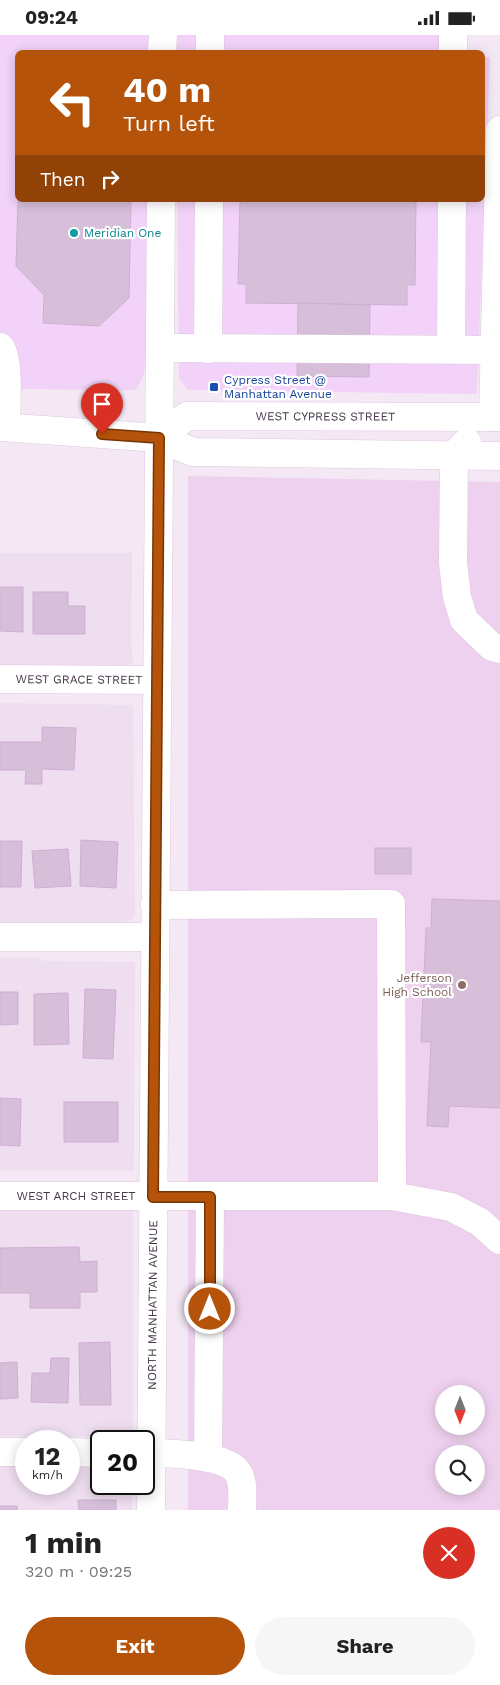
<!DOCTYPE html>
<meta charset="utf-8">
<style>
:root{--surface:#fff;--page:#f6f6f6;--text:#222;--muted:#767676;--accent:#b45309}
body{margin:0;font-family:"Work Sans",sans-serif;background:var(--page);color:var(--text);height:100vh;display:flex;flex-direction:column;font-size:19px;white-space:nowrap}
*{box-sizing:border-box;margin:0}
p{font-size:16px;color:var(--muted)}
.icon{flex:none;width:28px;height:28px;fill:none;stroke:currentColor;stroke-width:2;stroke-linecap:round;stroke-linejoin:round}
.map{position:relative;height:1475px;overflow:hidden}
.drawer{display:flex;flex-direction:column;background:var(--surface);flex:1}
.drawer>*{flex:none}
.hud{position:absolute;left:15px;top:15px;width:470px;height:152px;border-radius:8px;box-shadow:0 2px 12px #0003;background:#b45309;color:#fff;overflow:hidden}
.needle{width:32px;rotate:180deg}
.buttons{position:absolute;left:435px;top:1350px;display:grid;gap:10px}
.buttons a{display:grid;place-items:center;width:50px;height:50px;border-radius:50%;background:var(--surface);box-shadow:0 2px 12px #0003;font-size:25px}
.speed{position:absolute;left:15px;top:1395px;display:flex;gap:10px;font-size:25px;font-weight:700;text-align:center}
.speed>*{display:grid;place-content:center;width:65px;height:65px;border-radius:50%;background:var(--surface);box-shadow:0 2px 12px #0003;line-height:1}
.speed small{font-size:12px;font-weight:400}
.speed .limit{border:2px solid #111;border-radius:8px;background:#fff;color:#111}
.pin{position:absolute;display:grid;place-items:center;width:42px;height:42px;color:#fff;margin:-51px -21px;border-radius:50% 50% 50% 0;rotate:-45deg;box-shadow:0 0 5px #0007}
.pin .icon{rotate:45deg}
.me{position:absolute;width:55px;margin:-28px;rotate:0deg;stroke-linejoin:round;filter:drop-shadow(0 0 4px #0008)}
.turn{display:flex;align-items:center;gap:18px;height:105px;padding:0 25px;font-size:22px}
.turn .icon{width:65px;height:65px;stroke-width:2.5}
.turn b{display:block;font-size:35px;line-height:42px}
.then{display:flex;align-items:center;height:48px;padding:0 25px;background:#0003;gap:10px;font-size:19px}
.round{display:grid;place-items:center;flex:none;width:52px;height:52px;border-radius:26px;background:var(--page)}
.overview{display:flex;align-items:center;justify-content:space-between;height:85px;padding:0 25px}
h1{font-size:30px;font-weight:700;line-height:38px}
.action{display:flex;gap:10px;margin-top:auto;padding:10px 25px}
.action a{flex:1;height:58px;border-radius:30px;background:var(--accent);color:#fff;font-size:20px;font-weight:700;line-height:58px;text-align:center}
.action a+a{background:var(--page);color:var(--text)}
.status{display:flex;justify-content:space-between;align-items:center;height:35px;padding:0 25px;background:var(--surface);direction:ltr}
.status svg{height:14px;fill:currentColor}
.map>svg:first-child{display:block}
</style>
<div class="status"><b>09:24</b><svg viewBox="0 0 49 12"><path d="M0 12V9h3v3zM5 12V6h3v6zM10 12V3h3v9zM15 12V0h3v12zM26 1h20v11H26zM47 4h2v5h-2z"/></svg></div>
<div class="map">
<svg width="500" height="1475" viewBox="0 0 500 1475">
<rect width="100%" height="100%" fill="#f4e8f5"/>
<g fill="#efddf0">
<polygon points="0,518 132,518 131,612 133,628 125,632 0,635"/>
<polygon points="0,668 133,670 135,882 129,886 101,892 0,893"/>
<polygon points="35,922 45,926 135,927 134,1136 0,1136 0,923"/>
<polygon points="0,1171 133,1175 133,1399 111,1402 0,1401"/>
<polygon points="0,1428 26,1428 26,1449 69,1449 69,1428 101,1428 101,1449 132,1449 132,1475 0,1475"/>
</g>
<g fill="#f2d2f8">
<polygon points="0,0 154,0 154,17 18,18 18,165 152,165 151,307 143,342 136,355 0,354"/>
<rect x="175" y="0" width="291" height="17"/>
<polygon points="483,22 490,22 477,359 188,355 179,343 177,165 482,165"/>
</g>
<path fill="#eed1ef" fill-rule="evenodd" d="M 188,441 L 500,447 L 500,1475 L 188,1475 ZM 444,1359 L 476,1359 L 476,1391 L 444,1391 ZM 444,1419 L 476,1419 L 476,1451 L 444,1451 Z"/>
<g fill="#d7bfda" stroke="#ceafd3">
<polygon points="18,165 131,165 129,263 99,291 43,288 44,260 16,231"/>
<polygon points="240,165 416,165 415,250 407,250 407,270 246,268 246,249 238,249"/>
<polygon points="298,268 370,270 369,342 297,341"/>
<polygon points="0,552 23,552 23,597 0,596"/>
<polygon points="33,557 68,557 68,571 85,571 85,599 33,599"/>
<polygon points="42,692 76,693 74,735 42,734 42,749 25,749 26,735 0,735 0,707 42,707"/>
<polygon points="81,805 118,807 116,853 80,851"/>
<polygon points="0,806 22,806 21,852 0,852"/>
<rect x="375" y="813" width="36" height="26"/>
<polygon points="68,814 71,851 35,853 32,816"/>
<polygon points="432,864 500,866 500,1073 449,1071 448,1092 427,1091 431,1007 421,1007 426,893 431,893"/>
<polygon points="85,954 116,955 113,1024 83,1023"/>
<polygon points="0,957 18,957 18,989 0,990"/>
<polygon points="68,958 69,1009 34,1010 34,959"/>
<polygon points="0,1063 21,1064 20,1111 0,1110"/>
<rect x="64" y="1067" width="54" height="40"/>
<polygon points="79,1212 80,1227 97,1226 97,1257 80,1257 80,1273 30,1273 30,1258 0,1258 0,1213"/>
<polygon points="110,1307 111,1370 80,1370 79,1308"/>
<polygon points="51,1323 69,1323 68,1368 31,1367 32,1338 50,1338"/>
<polygon points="17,1327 18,1363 0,1364 0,1328"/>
<polygon points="78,1465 116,1465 116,1475 79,1475"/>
<rect x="0" y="1471" width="17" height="4"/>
</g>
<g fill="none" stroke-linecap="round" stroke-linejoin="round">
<g stroke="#ddc7df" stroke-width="29">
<g id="minor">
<polyline points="162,18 163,0"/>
<polyline points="210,18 210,0"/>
<polyline points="453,18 453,0"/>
<path d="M 0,312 C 10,322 6,376 6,392"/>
<polyline points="160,313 495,315"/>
<polyline points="208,314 209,165"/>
<polyline points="451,314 452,165"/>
<polyline points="493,382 500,95"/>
<polyline points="0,392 159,403 193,417 500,421"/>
<path id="s1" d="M 159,403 L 187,381 L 500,382"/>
<polyline points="467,407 454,420 453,528 457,562 464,585 492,612 500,614"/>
<path id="s2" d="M 0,644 L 157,645"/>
<polyline points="155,870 391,869 392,1161"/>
<polyline points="0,902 155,902"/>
<path id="s3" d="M 0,1161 L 392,1161 L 451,1172 L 480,1187 L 500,1205"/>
<polyline points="0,1417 26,1417"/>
<polyline points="69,1417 101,1418"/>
<path d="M 144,1418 C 166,1418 219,1419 235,1434 C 245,1443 242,1463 242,1475"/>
<polyline points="208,1423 210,1162"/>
<path id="s4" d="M 151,1475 L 161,165"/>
</g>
</g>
<use href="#minor" stroke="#fff" stroke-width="28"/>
</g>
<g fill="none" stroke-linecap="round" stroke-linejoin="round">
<g stroke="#753606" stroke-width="12">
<polyline id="route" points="102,399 159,403 153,1162 210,1162 210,1274"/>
</g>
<use href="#route" stroke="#b45309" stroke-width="9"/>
</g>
<circle fill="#0f9aa8" stroke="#fff" stroke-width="2" cx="74" cy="198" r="5"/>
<rect fill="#1a4fb4" stroke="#fff" stroke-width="2" x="209" y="347" width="10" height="10" rx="2.5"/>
<circle fill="#8d6e63" stroke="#fff" stroke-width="2" cx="462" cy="950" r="5"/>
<g text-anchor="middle" stroke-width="4.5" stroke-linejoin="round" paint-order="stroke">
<g font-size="12" fill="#0d838f" stroke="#fff" text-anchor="start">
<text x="84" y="202">Meridian One</text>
</g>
<g font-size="12" fill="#164399" stroke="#fff" text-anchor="start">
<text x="224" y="349">Cypress Street @<tspan x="224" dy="14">Manhattan Avenue</tspan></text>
</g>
<g font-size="12" fill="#463649" stroke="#fff">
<text dy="4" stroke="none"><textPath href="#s1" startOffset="174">WEST CYPRESS STREET</textPath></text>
<text dy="4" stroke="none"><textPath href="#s2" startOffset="79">WEST GRACE STREET</textPath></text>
<text dy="4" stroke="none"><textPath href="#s3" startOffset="76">WEST ARCH STREET</textPath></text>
<text dy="4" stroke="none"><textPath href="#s4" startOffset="205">NORTH MANHATTAN AVENUE</textPath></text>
</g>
<g font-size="12" fill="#785e54" stroke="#fff" text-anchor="end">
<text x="452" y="947">Jefferson<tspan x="452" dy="14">High School</tspan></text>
</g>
</g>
</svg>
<div class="buttons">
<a><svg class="needle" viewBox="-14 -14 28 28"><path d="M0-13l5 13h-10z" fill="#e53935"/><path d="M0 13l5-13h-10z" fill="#767676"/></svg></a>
<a><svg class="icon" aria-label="search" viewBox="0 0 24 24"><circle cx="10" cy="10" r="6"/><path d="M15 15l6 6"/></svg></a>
</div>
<div class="speed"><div>12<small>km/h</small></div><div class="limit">20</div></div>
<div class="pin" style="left:102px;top:399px;background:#d93025"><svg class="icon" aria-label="arrive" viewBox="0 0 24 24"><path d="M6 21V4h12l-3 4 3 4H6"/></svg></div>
<svg class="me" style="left:210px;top:1274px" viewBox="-20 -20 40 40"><circle r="17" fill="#b45309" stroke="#fff" stroke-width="3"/><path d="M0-11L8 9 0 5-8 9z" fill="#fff"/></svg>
<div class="hud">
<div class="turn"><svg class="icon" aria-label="left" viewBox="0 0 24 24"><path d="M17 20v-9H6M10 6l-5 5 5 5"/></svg><div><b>40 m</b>Turn left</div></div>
<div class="then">Then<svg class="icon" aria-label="right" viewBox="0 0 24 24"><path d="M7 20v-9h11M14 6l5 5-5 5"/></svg></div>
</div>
</div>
<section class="drawer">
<div class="overview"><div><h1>1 min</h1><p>320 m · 09:25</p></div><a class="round" style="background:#d93025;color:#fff"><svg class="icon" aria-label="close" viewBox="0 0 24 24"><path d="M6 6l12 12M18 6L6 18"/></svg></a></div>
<div class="action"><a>Exit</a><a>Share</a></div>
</section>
